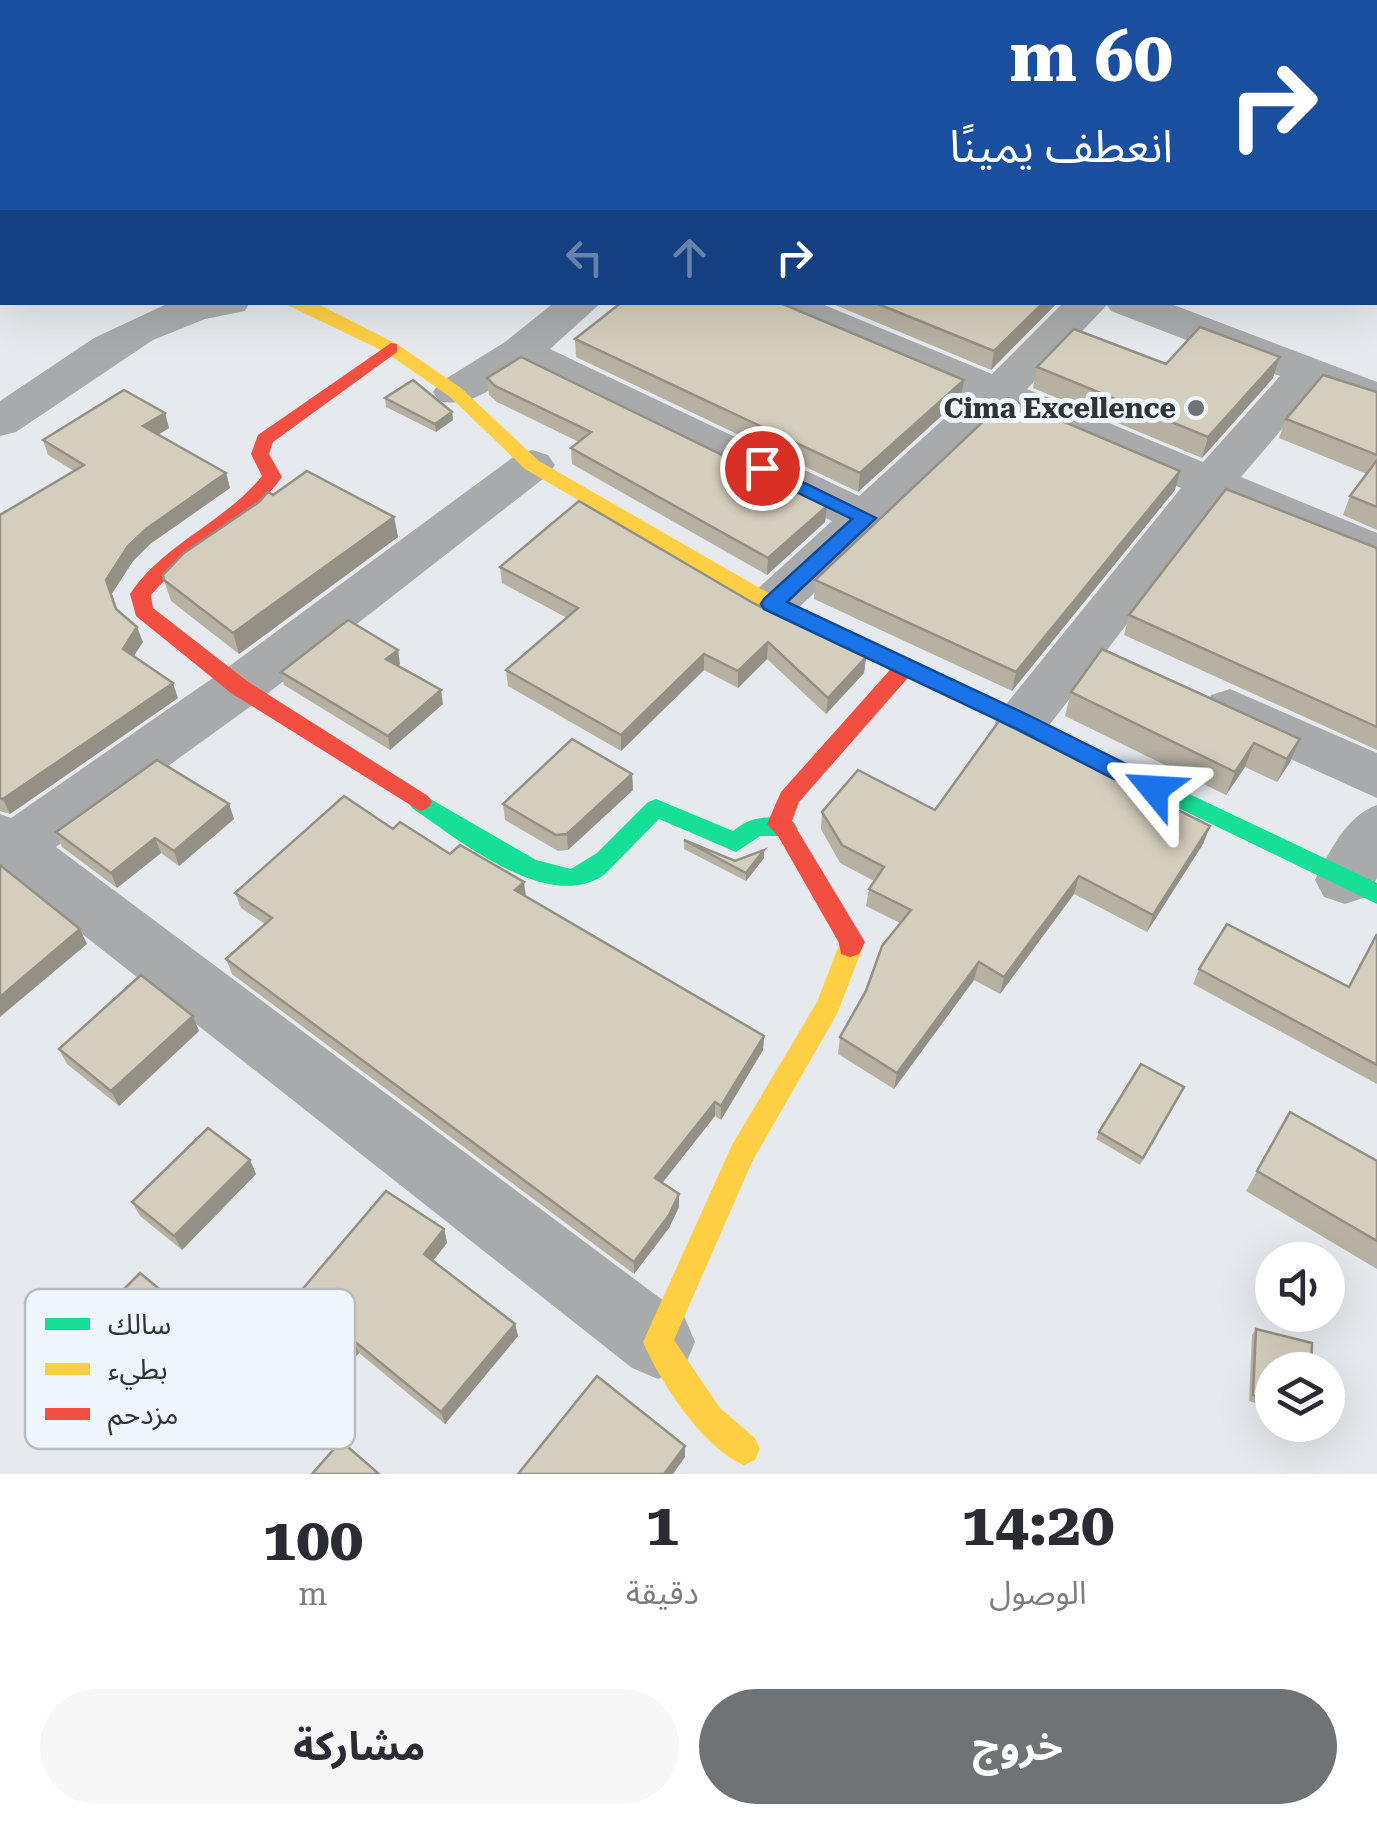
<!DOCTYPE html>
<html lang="ar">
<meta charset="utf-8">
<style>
:root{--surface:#fff;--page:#f7f7f7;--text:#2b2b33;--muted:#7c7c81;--accent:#707376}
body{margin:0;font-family:"Roboto Serif","Noto Sans Arabic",serif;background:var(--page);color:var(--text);direction:rtl;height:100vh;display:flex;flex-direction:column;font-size:38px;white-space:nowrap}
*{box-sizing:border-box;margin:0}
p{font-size:32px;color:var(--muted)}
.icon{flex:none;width:55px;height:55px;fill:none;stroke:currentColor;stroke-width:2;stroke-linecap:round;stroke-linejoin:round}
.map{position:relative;height:1474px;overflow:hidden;direction:ltr}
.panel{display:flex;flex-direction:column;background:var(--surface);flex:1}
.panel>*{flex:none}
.top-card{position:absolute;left:0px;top:0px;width:1378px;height:305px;box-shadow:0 10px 40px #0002;direction:rtl;background:#1a4fa0;color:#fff;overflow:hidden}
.controls{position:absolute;left:1255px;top:1242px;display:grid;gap:20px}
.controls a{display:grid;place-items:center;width:90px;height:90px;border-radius:50%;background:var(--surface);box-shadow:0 10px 40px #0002;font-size:50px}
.pin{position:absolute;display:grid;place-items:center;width:85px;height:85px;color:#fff;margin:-42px;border:5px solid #fff;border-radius:50%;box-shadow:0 2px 10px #0007}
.me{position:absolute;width:110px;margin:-55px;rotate:297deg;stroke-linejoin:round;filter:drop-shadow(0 0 8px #0008)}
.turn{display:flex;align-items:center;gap:35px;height:210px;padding:0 40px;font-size:45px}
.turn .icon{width:130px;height:130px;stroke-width:2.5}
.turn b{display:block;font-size:70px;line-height:85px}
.lanes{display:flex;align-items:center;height:95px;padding:0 40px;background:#0003;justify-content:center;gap:50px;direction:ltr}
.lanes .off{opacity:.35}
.eta{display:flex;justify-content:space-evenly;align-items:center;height:170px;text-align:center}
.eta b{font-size:60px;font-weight:700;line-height:70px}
.cta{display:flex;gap:20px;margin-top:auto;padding:20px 40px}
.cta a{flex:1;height:115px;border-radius:60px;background:var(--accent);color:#fff;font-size:40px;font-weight:700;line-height:115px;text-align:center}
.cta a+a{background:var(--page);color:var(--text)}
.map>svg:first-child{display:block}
</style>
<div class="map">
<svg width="1377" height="1474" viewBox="0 0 1377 1474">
<rect width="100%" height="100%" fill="#e6e9ed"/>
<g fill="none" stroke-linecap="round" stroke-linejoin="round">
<g fill="#a9aaac" fill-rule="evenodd">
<polygon points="171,302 250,302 245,311 205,319 153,340 16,432 0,436 0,401 94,338"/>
<path d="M 555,302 L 602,302 L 550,349 L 859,496 L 968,397 L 765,311 L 760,302 L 817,302 L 992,374 L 1064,302 L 1166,302 L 1377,382 L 1377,410 L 1316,389 L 1241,477 L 1377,533 L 1377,568 L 1219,504 L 1041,736 L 1022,742 L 1003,736 L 995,722 L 1003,708 L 1181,488 L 1004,412 L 790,616 L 772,622 L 754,616 L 747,604 L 754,592 L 832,521 L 522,369 C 496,385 471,409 439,401 L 433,392 L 439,383 L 505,342 ZM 1107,305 L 1111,311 L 1280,376 L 1203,462 L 1027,389 Z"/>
<polygon points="532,450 548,455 555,465 548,475 258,701 56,847 684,1316 695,1342 684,1368 658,1379 632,1368 0,869 0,814 11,818 220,673 516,455"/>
<polygon points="1230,689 1377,753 1377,798 1211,723 1203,709 1211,695"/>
<path d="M 1377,805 L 1377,878 L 1366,897 L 1345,904 L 1324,897 L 1315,880 C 1330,851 1346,816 1377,805 Z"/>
</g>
<g fill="#16e098" fill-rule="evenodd">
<polygon points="841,629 1377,883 1377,904 833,641 830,636"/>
<path d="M 420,793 L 536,860 L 571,869 L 597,853 L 648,802 L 656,799 L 733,831 C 752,815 770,815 794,822 L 798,829 L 794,836 L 760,836 L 736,852 L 659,819 L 605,874 C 550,915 458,839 412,808 L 408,802 L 412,796 Z"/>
</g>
<g fill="#ffcf43" fill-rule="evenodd">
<polygon points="582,0 603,0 605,2 584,2"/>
<polygon points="686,0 706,0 708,2 688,2"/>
<polygon points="1375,188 1377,189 1377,199 1375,198"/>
<polygon points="281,302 316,303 397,344 461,388 539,461 779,599 849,631 852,636 849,641 833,641 765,609 525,469 449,396 385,352"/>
<path d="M 850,937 L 859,940 L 863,947 L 837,1014 L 752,1162 L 674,1340 L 720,1408 L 755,1438 L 760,1449 L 755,1460 L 744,1465 C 703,1448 660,1382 643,1342 L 732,1145 L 817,1002 L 841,940 Z"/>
</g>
<g fill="#f24e42" fill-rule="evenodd">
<polygon points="1375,227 1377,228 1377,238 1375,237"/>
<path d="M 391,343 L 397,344 L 397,352 L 273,442 L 269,454 L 282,477 C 247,526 189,550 151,595 L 153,608 L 247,681 L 428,796 L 432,802 L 428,808 L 420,811 L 231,693 L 136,616 L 130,594 C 163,544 224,523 262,476 L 251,454 L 258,435 Z"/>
<polygon points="905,659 916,667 913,672 799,802 792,821 865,942 859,954 850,957 841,954 839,943 778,836 767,824 781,792 897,662"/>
</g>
</g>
<g fill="#b6b1a3">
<polygon points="1377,0 1377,148 1375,147 1375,2"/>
<polygon points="828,302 1058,302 991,370"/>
<polygon points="575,339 964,380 961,398 858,492 576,357"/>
<polygon points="1037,367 1273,378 1202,458 1033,388"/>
<polygon points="487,378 827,506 825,522 767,575 572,464 571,448 579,442 497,402 489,395"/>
<polygon points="1377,392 1377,530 1343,515 1350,496 1367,474 1279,438 1286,419"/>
<polygon points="385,398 452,412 453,420 436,432 386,407"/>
<polygon points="165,413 169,428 158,435 226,473 230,488 150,544 133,561 111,595 116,610 143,642 134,656 178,698 10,814 0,811 0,515 74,471 48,455 43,440"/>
<polygon points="1175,490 1012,691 814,599 815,580"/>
<polygon points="273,495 394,517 398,537 239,654 171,601 164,580"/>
<polygon points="1377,548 1377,750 1124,635 1129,615"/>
<polygon points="500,567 753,603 866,657 864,673 826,714 767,659 738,688 704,670 621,751 508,686 506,670 567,618 502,583"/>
<polygon points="400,664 398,666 443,704 390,750 284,685 281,672"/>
<polygon points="1071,692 1300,739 1290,762 1277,782 1245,767 1226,795 1065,716"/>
<polygon points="632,774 633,790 568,850 558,851 505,820 503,804"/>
<polygon points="229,804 234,819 179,866 161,853 117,888 62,847 56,832"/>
<polygon points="935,810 1210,826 1203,844 1147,932 1074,894 1000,994 974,980 894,1089 838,1054 840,1037 900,923 866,906 869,889 874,881 840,863 821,829 822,812"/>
<polygon points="393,829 450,854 764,1036 763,1050 721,1120 715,1116 662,1183 679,1207 669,1228 634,1274 232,974 226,959 265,924 241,908 235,893"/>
<polygon points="684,840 735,861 764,850 764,858 746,881 684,849"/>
<polygon points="1377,934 1377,1084 1193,984 1199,969 1349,987"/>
<polygon points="199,1031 119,1106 67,1064 59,1049"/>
<polygon points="1184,1087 1140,1165 1096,1139 1099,1132"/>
<polygon points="1290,1112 1377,1161 1377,1269 1246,1191"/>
<polygon points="250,1160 256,1174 182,1250 140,1216 132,1202"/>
<polygon points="444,1229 447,1243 433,1261 515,1324 518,1336 445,1424 359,1353 353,1360 295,1318 289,1305"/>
<polygon points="187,1312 194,1325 136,1386 90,1345 81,1332"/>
<polygon points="1256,1329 1272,1370 1272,1408 1249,1401 1252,1335"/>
</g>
<g fill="#949085">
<polygon points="1044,302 1058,302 991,370 994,351"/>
<polygon points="1280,357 1273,378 1202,458 1208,437"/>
<polygon points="964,380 961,398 858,492 860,473"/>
<polygon points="452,412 453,420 436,432 435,424"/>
<polygon points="165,413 169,428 148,441 143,426"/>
<polygon points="1180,471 1175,490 1012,691 1016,672"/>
<polygon points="226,473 230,488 150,544 133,561 111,595 106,580 128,546 146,529"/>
<polygon points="827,506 825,522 767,575 768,558"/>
<polygon points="394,517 398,537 239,654 233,633"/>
<polygon points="137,627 143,642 128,664 123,649"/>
<polygon points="768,642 767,659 738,688 738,671"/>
<polygon points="398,650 400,664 389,673 386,659"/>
<polygon points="704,654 704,670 621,751 621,735"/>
<polygon points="866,657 864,673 826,714 828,698"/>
<polygon points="173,683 178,698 10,814 3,799"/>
<polygon points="441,690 443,704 390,750 388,736"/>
<polygon points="1300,739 1290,762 1277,782 1287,759"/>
<polygon points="1254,743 1245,767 1226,795 1235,772"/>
<polygon points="632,774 633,790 568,850 567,834"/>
<polygon points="229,804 234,819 179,866 174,851"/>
<polygon points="1210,826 1203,844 1147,932 1153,915"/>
<polygon points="155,838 161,853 117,888 111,873"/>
<polygon points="764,850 764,858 746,881 746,873"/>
<polygon points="1079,876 1074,894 1000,994 1004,977"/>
<polygon points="524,882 526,896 515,890"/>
<polygon points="80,929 87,944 0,1017 0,997"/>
<polygon points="979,962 974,980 894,1089 897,1073"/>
<polygon points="193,1016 199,1031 119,1106 111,1091"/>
<polygon points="764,1036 763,1050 721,1120 721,1106"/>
<polygon points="715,1102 715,1116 656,1191 655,1178"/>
<polygon points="250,1160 256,1174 182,1250 174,1236"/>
<polygon points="679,1194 679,1207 669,1228 634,1274 634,1262"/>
<polygon points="444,1229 447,1243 427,1268 424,1254"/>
<polygon points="187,1312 194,1325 136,1386 127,1374"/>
<polygon points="515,1324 518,1336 445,1424 441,1412"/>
<polygon points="354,1341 359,1353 353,1360 348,1347"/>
<polygon points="685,1446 685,1457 673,1474 664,1474"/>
</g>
<g fill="#d4cebe" stroke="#949085" stroke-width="2.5">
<polygon points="896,0 1145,0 1141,2 894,2"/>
<polygon points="1237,0 1377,0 1377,124 1375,124 1375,2 1234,2"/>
<polygon points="622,302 778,302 964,380 860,473 575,339"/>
<polygon points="873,302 1044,302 994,351"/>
<polygon points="1200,327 1280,357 1208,437 1037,367 1074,329 1166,364"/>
<polygon points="521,357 827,506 768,558 571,448 591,432 495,386 487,378"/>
<polygon points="1323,375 1377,392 1377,455 1286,419"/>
<polygon points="413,380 452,412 435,424 385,398"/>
<polygon points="124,390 165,413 143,426 226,473 146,529 128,546 106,580 116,609 137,627 123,649 173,683 3,799 0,798 0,515 84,465 43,440"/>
<polygon points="1008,398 1180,471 1016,672 815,580"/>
<polygon points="1377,460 1377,507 1350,496"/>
<polygon points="307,471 394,517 233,633 164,580 163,575 184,553 259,502 268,492 273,495"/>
<polygon points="1226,489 1377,548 1377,727 1129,615"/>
<polygon points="579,501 753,603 866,657 828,698 768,642 738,671 704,654 621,735 506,670 578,608 500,567"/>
<polygon points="348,620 398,650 386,659 441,690 388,736 281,672"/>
<polygon points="1102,649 1300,739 1287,759 1254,743 1235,772 1071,692"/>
<polygon points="999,721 1210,826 1153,915 1079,876 1004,977 979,962 897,1073 840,1037 866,991 882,946 911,910 869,889 884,867 842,845 822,812 858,770 935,810"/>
<polygon points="572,739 632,774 567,834 556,835 503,804"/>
<polygon points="157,760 229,804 174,851 155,838 111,873 56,832"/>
<polygon points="344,796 393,829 400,822 450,854 460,845 524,882 515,890 764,1036 721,1106 715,1102 655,1178 679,1194 669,1215 634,1262 226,959 272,918 235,893"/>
<polygon points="684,840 735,861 764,850 746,873"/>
<polygon points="0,865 80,929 0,997"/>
<polygon points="1227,924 1349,987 1377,934 1377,1065 1199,969"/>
<polygon points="141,975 193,1016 111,1091 59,1049"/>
<polygon points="1141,1064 1184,1087 1143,1158 1099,1132"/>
<polygon points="1290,1112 1377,1161 1377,1241 1257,1171"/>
<polygon points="208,1128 250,1160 174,1236 132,1202"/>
<polygon points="386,1191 444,1229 424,1254 515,1324 441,1412 354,1341 348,1347 289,1305"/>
<polygon points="140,1273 187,1312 127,1374 81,1332"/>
<polygon points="1256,1329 1312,1343 1311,1370 1272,1370 1272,1400 1253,1395"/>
<polygon points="597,1376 685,1446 664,1474 518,1474"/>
<polygon points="341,1441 379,1474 312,1474"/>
</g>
<polygon fill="#1a73e8" stroke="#114b97" stroke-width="2.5" points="762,462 876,518 787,602 1030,716 1162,782 1165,789 1162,795 1145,795 1015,728 764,609 761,604 764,599 852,519 755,472 755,463"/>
<circle fill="#707376" stroke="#f0f6fd" stroke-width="4" cx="1196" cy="408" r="10"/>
<g text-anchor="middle" stroke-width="10" stroke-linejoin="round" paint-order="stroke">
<g font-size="28" font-weight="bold" fill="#313436" stroke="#f0f6fd" text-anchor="end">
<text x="1176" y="418">Cima Excellence</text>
</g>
</g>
<rect x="25" y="1289" width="330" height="160" rx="15" fill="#f0f6fd" stroke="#b7bcc1" stroke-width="2.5"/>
<rect x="45" y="1318" width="45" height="12" fill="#16e098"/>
<rect x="45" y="1363" width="45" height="12" fill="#ffcf43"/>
<rect x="45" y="1408" width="45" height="12" fill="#f24e42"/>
<g font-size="28" fill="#313436">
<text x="108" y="1334">سالك</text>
<text x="108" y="1379">بطيء</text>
<text x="108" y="1424">مزدحم</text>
</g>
</svg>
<div class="controls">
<a><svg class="icon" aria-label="sound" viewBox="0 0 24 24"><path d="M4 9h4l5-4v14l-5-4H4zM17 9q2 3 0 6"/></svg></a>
<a><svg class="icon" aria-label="layers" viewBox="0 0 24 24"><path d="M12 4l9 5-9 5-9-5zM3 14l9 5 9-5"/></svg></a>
</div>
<div class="pin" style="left:762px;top:468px;background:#d93025"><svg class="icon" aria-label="arrive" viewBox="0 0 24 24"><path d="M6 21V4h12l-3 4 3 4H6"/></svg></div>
<svg class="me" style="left:1154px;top:789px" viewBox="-20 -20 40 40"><path d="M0-17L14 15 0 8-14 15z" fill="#1a73e8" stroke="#fff" stroke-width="4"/></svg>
<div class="top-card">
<div class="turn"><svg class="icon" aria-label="right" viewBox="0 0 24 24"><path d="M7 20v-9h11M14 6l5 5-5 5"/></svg><div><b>60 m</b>انعطف يمينًا</div></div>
<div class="lanes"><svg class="icon off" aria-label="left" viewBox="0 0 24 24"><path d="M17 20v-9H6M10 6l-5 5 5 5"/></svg><svg class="icon off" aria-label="ahead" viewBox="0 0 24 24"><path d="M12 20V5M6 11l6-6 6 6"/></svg><svg class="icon" aria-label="right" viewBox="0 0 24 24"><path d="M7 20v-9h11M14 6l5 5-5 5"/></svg></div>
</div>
</div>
<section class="panel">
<div class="eta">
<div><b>14:20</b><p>الوصول</p></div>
<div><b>1</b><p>دقيقة</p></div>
<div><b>100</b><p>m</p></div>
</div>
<div class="cta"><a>خروج</a><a>مشاركة</a></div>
</section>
